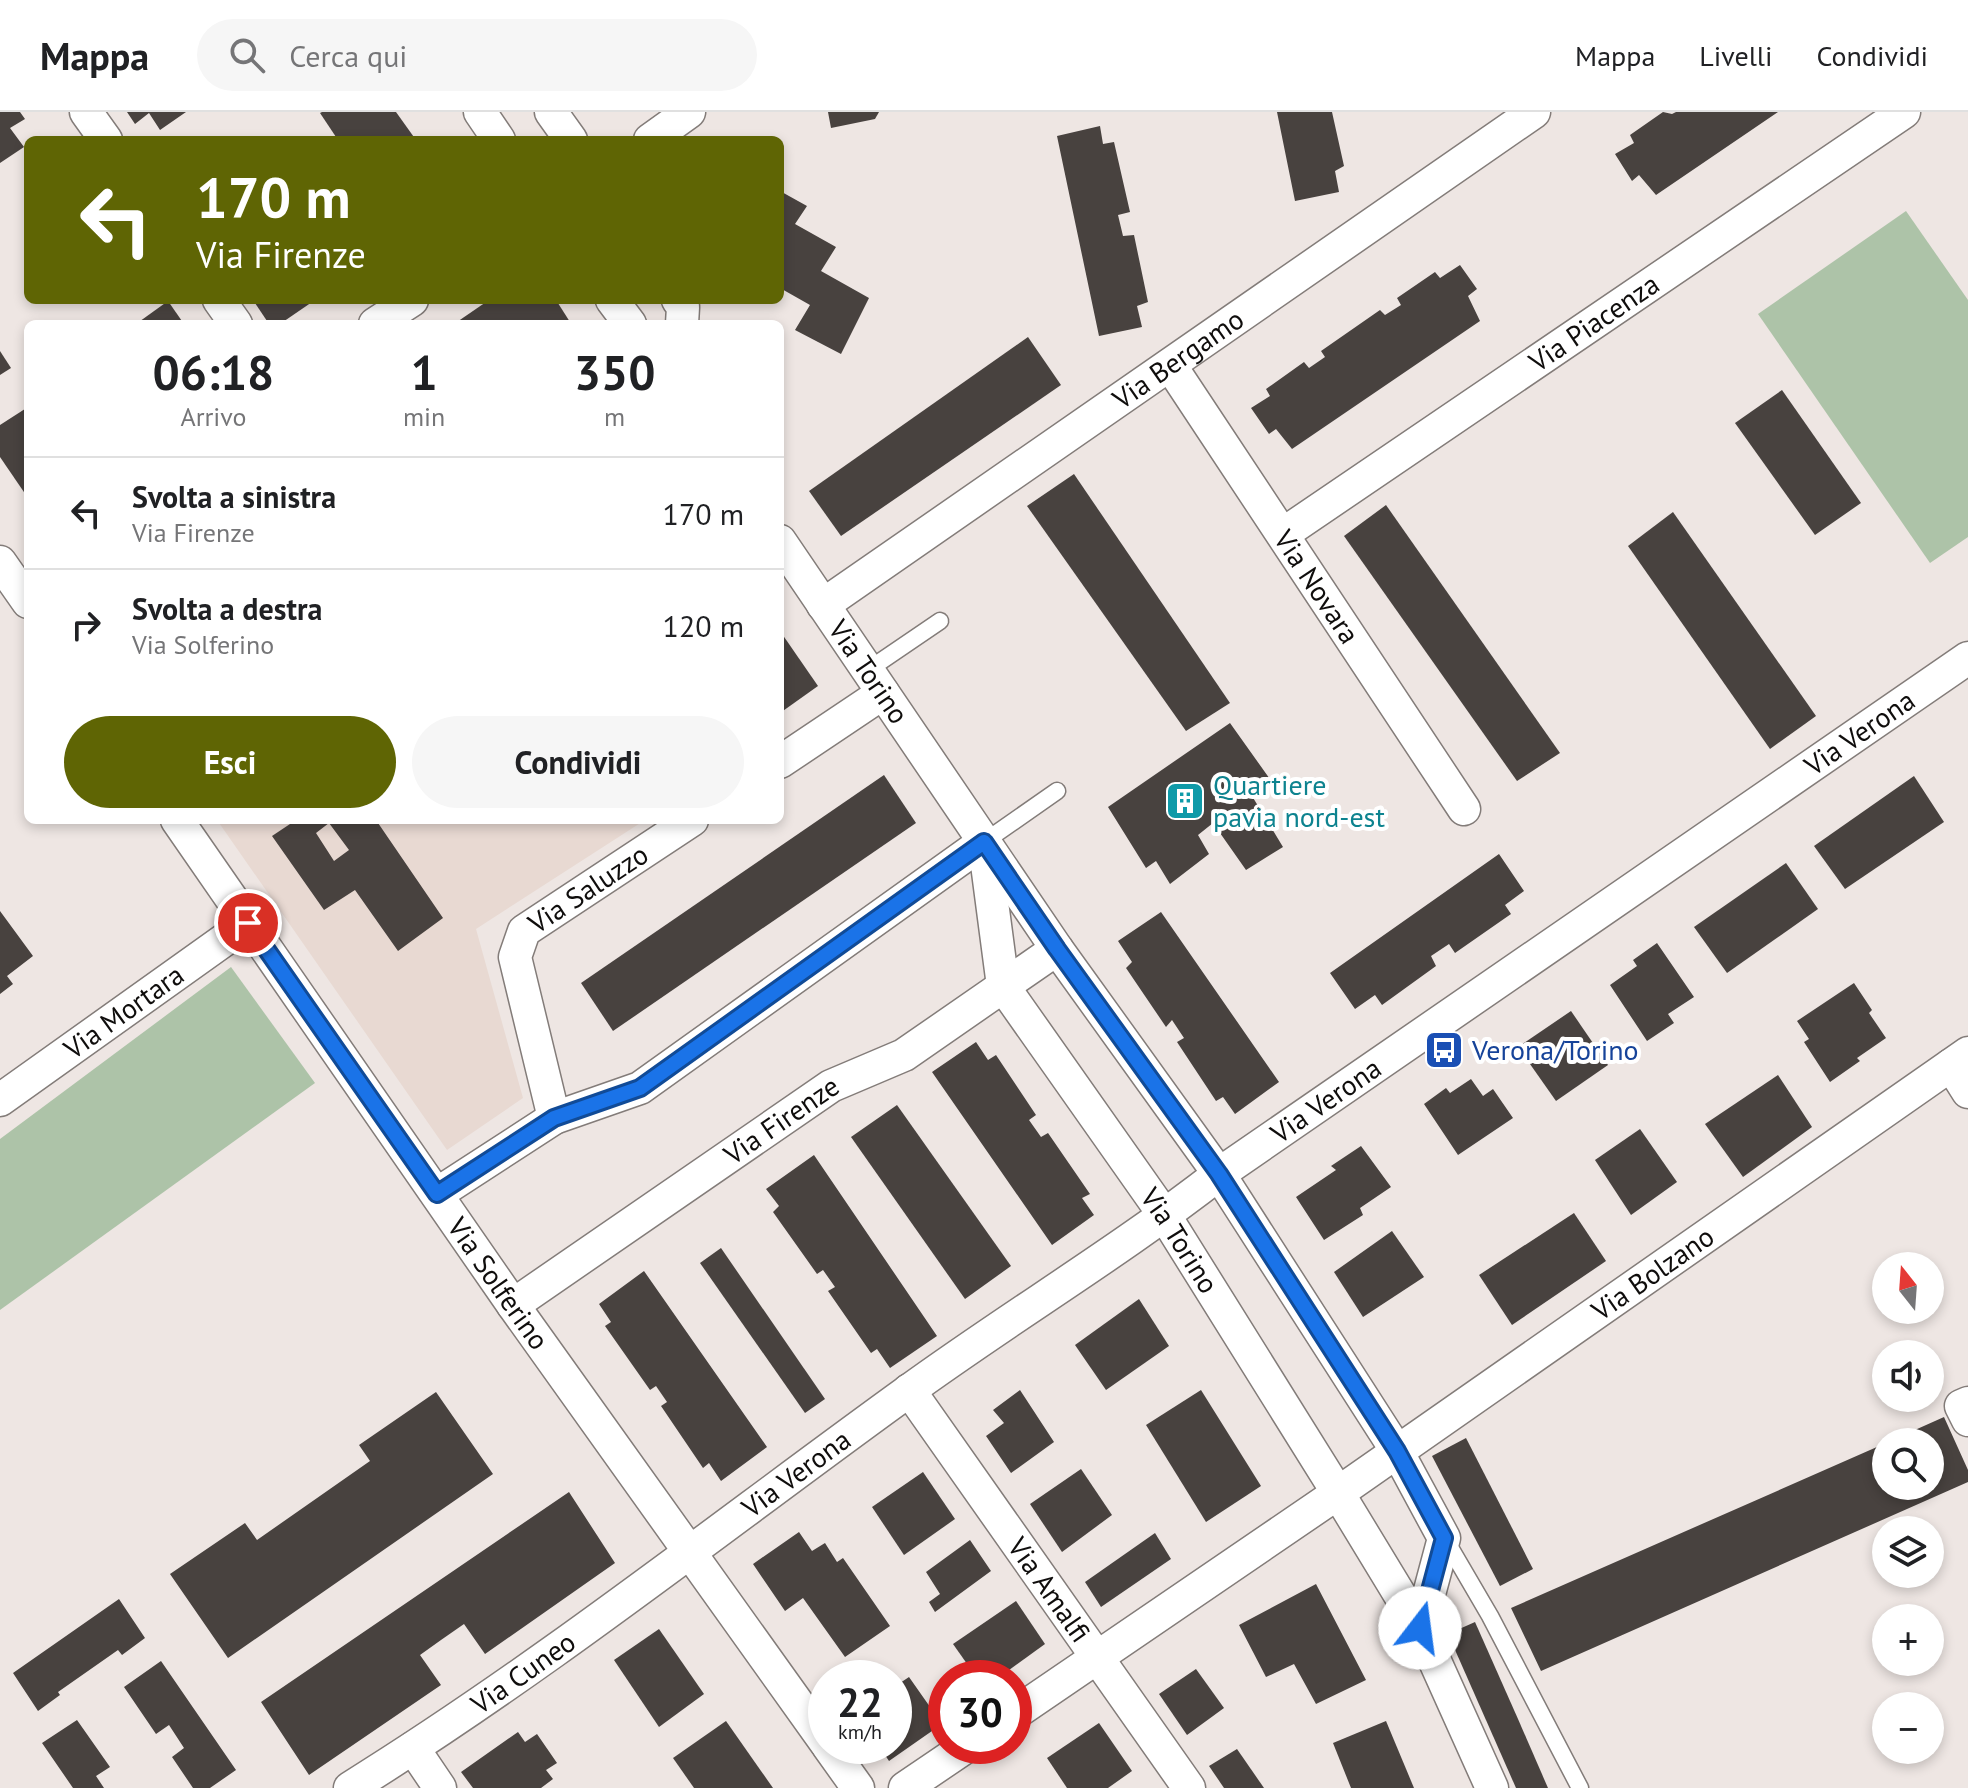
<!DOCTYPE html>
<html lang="it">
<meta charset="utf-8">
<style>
:root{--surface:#fff;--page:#f6f6f6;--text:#202124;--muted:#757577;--line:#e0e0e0;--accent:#5f6504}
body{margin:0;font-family:"PT Sans",sans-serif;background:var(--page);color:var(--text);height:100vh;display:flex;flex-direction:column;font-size:30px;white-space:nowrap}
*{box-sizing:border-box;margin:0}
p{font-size:26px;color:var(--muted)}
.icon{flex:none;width:44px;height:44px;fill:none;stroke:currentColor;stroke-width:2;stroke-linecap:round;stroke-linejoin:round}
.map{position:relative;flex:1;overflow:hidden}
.panel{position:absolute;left:24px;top:208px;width:760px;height:504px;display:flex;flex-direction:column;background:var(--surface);border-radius:12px;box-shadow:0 4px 12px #0003}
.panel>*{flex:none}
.top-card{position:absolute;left:24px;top:24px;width:760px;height:168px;border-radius:12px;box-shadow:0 4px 12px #0003;background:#5f6504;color:#fff;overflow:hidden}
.needle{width:52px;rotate:343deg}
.fabs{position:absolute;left:1872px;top:1140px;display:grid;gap:16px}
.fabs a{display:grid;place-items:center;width:72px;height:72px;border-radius:50%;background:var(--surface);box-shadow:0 4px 12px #0003;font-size:40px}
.speed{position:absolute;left:808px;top:1548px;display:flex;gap:16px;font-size:40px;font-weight:700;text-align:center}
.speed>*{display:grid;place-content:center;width:104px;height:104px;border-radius:50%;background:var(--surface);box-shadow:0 4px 12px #0003;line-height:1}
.speed small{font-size:20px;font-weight:400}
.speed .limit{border:12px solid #d22;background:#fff;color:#111}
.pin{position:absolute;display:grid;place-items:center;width:68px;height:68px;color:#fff;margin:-34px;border:4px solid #fff;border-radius:50%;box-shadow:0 2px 8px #0007}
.me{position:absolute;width:88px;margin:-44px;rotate:15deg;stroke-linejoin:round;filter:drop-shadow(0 0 6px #0008)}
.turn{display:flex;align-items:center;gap:28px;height:168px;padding:0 40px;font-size:36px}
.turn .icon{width:104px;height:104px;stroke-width:2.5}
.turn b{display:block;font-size:56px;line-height:68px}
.eta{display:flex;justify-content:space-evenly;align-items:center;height:136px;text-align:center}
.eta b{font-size:48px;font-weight:800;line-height:56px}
.button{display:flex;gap:16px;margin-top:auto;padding:16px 40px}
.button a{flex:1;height:92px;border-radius:48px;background:var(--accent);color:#fff;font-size:32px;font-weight:800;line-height:92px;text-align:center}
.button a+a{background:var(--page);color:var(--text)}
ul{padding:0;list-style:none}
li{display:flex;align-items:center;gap:24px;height:112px;padding:0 40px;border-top:2px solid var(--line)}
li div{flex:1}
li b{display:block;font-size:30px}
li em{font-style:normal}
header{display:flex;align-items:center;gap:48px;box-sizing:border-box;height:112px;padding:0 40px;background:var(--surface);border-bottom:2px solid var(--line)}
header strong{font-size:38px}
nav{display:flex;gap:44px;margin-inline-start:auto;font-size:28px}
.search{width:560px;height:72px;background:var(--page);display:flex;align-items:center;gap:20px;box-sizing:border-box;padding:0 28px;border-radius:44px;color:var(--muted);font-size:30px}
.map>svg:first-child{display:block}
</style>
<header>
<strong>Mappa</strong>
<div class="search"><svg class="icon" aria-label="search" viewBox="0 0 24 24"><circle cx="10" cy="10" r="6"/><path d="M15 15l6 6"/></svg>Cerca qui</div>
<nav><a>Mappa</a><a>Livelli</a><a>Condividi</a></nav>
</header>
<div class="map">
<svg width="1968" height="1676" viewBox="0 0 1968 1676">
<rect width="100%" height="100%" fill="#eee6e3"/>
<polygon fill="#e8d9d2" points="217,708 645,708 476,817 523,986 447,1038"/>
<g fill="#adc3a8">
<polygon points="1906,99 1968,188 1968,425 1930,451 1758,202"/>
<polygon points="231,855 315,971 0,1198 0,1027"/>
</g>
<g fill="#48423f" fill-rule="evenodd">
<polygon points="0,0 20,0 25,7 10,16 24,35 0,51"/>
<polygon points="127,0 186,0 160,18 149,1 135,12"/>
<polygon points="322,0 396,0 416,28 338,28 320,1"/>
<polygon points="828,0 879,0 875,7 831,16"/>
<polygon points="1277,0 1332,0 1344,54 1335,59 1339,80 1295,89"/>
<polygon points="1663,0 1672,2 1676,0 1778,0 1656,83 1639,63 1632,69 1615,42 1634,31 1630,23"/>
<polygon points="1100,14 1103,32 1114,30 1130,100 1118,103 1123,124 1134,123 1148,190 1137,194 1142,215 1099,224 1057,24"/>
<polygon points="780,79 807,94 795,112 836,135 821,159 869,186 841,242 795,218 810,193 780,176"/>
<polygon points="1460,153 1477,177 1468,184 1480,209 1292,337 1276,317 1269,322 1251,296 1270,284 1266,277 1304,250 1309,256 1325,245 1321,239 1380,198 1385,203 1401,193 1397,186 1435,160 1440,166"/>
<polygon points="253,188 315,188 280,212 269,212"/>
<polygon points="489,188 556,188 570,210 567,212 454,212"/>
<polygon points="168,189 184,212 136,212"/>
<polygon points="1028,225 1061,273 841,424 809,379"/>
<polygon points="0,239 11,256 0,263"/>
<polygon points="1782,278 1861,391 1815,423 1735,311"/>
<polygon points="28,295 28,386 0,345 0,313"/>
<polygon points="1074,362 1230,591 1186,619 1027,394"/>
<polygon points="1386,393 1560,641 1517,669 1344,424"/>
<polygon points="1673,400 1816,604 1770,637 1628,434"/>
<polygon points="780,519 818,574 780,601"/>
<polygon points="1230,611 1272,670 1252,684 1283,735 1246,758 1213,711 1198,723 1209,742 1170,772 1156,749 1146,756 1108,695"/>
<polygon points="884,663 916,711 613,919 581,871"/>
<polygon points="1914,664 1944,710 1845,777 1814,734"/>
<path d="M 296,708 L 376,708 L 443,806 L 398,839 L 355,778 L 324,798 L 272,724 ZM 329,711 L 349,738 L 334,749 L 316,721 Z"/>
<polygon points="1499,742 1524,779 1505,793 1511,802 1455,841 1449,832 1431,844 1436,854 1382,893 1375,883 1355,897 1330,861"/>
<polygon points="1786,751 1818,797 1727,861 1694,815"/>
<polygon points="0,799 33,844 7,864 13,872 0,882"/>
<polygon points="1161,800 1279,970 1235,1002 1223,985 1216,989 1177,930 1184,926 1172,908 1166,915 1126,856 1132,850 1118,829"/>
<polygon points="1657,831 1694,885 1668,902 1674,911 1647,929 1610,873 1637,854 1633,848"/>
<polygon points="1854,871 1872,898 1869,901 1886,926 1857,946 1860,949 1830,970 1804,930 1809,927 1797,909"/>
<polygon points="1571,899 1608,953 1556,989 1518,935"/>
<polygon points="976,930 988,948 996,943 1036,1003 1029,1008 1041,1025 1048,1021 1090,1082 1082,1086 1094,1103 1052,1133 932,960"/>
<polygon points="1778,963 1812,1015 1743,1065 1705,1012"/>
<polygon points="1471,967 1483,984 1493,977 1513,1006 1458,1043 1424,992 1446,976 1450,981"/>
<polygon points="897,993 1011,1154 965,1187 851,1025"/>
<polygon points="1640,1017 1677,1070 1631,1103 1595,1048"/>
<polygon points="1361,1034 1391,1075 1360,1096 1363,1103 1324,1128 1296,1085 1336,1058 1331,1054"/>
<polygon points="814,1043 937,1224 890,1256 877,1237 871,1241 828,1179 835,1175 823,1158 817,1162 773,1100 779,1094 766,1077"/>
<polygon points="1574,1101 1606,1149 1512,1213 1479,1163"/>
<polygon points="1392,1119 1424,1165 1363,1205 1334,1160"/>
<polygon points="721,1136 825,1287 805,1301 700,1151"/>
<polygon points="644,1159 767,1335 721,1369 709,1351 703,1356 661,1294 667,1290 656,1274 650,1278 605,1214 611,1210 599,1192"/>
<polygon points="1139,1187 1169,1234 1106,1278 1075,1233"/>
<polygon points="1020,1278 1054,1330 1011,1361 986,1324 1004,1311 993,1298"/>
<polygon points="1201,1278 1261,1374 1206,1410 1146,1313"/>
<polygon points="436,1280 493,1362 228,1546 170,1462 245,1411 257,1428 370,1349 359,1333"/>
<polygon points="1944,1305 1968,1358 1968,1370 1541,1559 1511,1496 1886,1331 1886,1374 1930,1374 1930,1330 1888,1330"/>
<polygon points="1466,1326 1533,1457 1500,1474 1432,1344"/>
<polygon points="1081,1357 1112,1403 1062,1440 1030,1392"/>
<polygon points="923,1360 955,1407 904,1443 872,1395"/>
<polygon points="569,1380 615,1451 485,1542 464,1512 441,1528 420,1543 441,1573 309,1663 261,1590"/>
<polygon points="799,1420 812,1439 825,1431 837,1450 843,1446 890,1514 845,1545 803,1486 785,1499 753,1452"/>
<polygon points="1155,1421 1171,1447 1101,1495 1085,1470"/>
<polygon points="970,1428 991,1459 935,1500 929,1490 940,1482 926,1460"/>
<polygon points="1316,1472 1366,1568 1316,1592 1294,1552 1266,1565 1239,1513"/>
<polygon points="119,1487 145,1526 122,1543 118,1538 58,1580 60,1583 38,1599 13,1561"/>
<polygon points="1016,1489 1045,1532 998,1566 977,1566 953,1532"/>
<polygon points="1475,1510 1518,1607 1548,1676 1516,1676 1448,1522"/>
<polygon points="659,1517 704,1582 659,1615 614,1548"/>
<polygon points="161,1549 236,1658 210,1676 193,1676 172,1645 184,1636 169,1613 156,1622 124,1575"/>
<polygon points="1196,1557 1224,1596 1187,1623 1159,1582"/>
<polygon points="909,1565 942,1612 889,1649 879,1634 894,1634 894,1575"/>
<polygon points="77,1608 110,1655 96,1664 104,1676 73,1676 42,1631"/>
<polygon points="726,1609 773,1676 694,1676 673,1646"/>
<polygon points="1386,1609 1414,1676 1351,1676 1333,1631"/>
<polygon points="1099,1611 1132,1659 1108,1676 1067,1676 1047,1646"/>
<polygon points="518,1620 525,1630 537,1622 557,1651 546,1658 553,1667 541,1676 473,1676 461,1660"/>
<polygon points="1237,1637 1264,1676 1224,1676 1209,1654"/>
</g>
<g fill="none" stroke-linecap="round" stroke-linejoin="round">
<g stroke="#837c79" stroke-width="19">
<g id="service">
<polyline points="868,558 940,509"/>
<polyline points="984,730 1057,679"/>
<polyline points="1445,1427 1490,1504 1580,1676"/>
</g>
</g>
<g stroke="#837c79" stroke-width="35">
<g id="minor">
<polyline points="86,0 106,28"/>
<polyline points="480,0 499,28"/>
<polyline points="551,0 571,28"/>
<polyline points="650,28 689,0"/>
<polyline points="219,188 236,212"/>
<polyline points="612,188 630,212"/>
<polyline points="678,188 683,195 682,212"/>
<polyline points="375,212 412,188"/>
<path id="s1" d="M 1170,253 L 1464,697"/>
<path id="s2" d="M 1283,422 L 1904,0"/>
<path id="s3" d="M 780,429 L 1057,837 L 1219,1062 L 1397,1339 L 1444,1426 L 1420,1516"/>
<polyline points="0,450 28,490"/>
<path id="s4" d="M 823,493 L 1534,0"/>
<polyline points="780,650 883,581"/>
<path id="s5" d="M 177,708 L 513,1193 L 826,1631"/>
<path id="s6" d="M 985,737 L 1003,874 L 1165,1104 L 1338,1381 L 1420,1516 L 1492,1676"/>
<polyline points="1951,953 1968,980"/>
<path id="s7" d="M 0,988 L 248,811"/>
<path id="s8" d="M 554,1006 L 515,845 L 524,819 L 692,708"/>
<polyline points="437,1082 554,1006 640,976 984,730"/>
<path id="s9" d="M 513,1193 L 831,974 L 904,943 L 1057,837"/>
<path id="s10" d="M 909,1278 L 1189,1676"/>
<polyline points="1968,1291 1961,1294 1968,1308"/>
<path id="s11" d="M 1014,1602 L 1338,1381 L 1968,941"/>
<polyline points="828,1634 858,1676"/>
<polyline points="413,1636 440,1676"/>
<path id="s12" d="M 350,1676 C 543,1556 723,1413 907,1280 C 1010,1205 1119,1140 1219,1062 L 1968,546"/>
<polyline points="905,1676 967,1634"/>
</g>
</g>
<use href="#service" stroke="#fff" stroke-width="16"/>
<use href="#minor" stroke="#fff" stroke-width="32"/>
</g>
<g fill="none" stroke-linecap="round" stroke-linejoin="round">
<g stroke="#114b97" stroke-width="20">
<polyline id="route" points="248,811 437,1082 554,1006 640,976 984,730 1057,837 1219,1062 1397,1339 1444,1426 1420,1516"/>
</g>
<use href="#route" stroke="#1a73e8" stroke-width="14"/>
</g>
<defs>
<g id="building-square" transform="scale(2)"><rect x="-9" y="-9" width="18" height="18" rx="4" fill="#0f9aa8" stroke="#fff"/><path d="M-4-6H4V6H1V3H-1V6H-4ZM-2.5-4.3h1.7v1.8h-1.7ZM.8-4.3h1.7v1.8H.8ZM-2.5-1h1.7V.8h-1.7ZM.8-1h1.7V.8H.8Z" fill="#fff"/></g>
<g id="bus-square" transform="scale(2)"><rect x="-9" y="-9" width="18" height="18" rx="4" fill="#1a4fb4" stroke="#fff"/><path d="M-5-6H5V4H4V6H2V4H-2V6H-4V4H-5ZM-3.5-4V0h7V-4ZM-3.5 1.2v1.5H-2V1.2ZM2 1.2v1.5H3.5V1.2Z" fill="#fff"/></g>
</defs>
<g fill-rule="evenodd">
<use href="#building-square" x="1185" y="689"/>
<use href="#bus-square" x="1444" y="938"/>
</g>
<g text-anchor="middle" stroke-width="8" stroke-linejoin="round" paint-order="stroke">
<g font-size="28" fill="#0f0d0c" stroke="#fff">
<text dy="10" stroke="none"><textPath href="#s2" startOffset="376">Via Piacenza</textPath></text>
<text dy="10" stroke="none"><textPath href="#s4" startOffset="432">Via Bergamo</textPath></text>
<text dy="10" stroke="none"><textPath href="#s1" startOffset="266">Via Novara</textPath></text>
<text dy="10" stroke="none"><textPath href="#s3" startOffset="158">Via Torino</textPath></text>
<text dy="10" stroke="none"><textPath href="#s12" startOffset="1842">Via Verona</textPath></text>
<text dy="10" stroke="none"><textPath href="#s8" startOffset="270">Via Saluzzo</textPath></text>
<text dy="10" stroke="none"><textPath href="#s7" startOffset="152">Via Mortara</textPath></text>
<text dy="10" stroke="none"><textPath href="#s12" startOffset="1194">Via Verona</textPath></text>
<text dy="10" stroke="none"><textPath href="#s9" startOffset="326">Via Firenze</textPath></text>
<text dy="10" stroke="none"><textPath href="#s6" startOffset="448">Via Torino</textPath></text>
<text dy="10" stroke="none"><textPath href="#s11" startOffset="776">Via Bolzano</textPath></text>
<text dy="10" stroke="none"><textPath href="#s5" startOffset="564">Via Solferino</textPath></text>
<text dy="10" stroke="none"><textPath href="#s12" startOffset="546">Via Verona</textPath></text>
<text dy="10" stroke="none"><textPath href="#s10" startOffset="244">Via Amalfi</textPath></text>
<text dy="10" stroke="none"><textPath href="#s12" startOffset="208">Via Cuneo</textPath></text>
</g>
<g font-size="28" fill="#0d838f" stroke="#fff" text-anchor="start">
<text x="1213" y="683">Quartiere<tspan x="1213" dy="32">pavia nord-est</tspan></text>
</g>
<g font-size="28" fill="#164399" stroke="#fff" text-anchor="start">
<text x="1472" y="948">Verona/Torino</text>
</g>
</g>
</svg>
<div class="fabs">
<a><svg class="needle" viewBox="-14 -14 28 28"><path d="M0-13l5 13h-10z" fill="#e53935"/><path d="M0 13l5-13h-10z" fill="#757577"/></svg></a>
<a><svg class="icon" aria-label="sound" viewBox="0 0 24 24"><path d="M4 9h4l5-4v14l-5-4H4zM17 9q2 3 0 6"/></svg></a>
<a><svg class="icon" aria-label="search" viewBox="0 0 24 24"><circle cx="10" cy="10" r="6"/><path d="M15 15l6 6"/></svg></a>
<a><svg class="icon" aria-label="layers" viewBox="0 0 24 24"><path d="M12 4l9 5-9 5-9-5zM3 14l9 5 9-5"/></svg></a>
<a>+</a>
<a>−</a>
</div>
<div class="speed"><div>22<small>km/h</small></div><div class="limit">30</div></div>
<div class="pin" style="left:248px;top:811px;background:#d93025"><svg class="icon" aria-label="arrive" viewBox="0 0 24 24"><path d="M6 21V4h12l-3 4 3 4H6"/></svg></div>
<svg class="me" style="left:1420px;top:1516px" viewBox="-20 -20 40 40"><circle r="19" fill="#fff"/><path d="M0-13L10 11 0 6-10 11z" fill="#1a73e8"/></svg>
<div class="top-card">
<div class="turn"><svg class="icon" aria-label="left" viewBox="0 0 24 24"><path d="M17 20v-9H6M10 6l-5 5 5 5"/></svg><div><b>170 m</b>Via Firenze</div></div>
</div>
<section class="panel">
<div class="eta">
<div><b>06:18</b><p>Arrivo</p></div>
<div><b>1</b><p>min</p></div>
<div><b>350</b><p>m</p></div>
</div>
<ul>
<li><svg class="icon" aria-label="left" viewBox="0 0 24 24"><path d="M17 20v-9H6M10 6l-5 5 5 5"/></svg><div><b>Svolta a sinistra</b><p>Via Firenze</p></div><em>170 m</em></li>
<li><svg class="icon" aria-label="right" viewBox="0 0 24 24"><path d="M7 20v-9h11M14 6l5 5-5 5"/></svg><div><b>Svolta a destra</b><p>Via Solferino</p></div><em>120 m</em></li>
</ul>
<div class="button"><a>Esci</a><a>Condividi</a></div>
</section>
</div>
